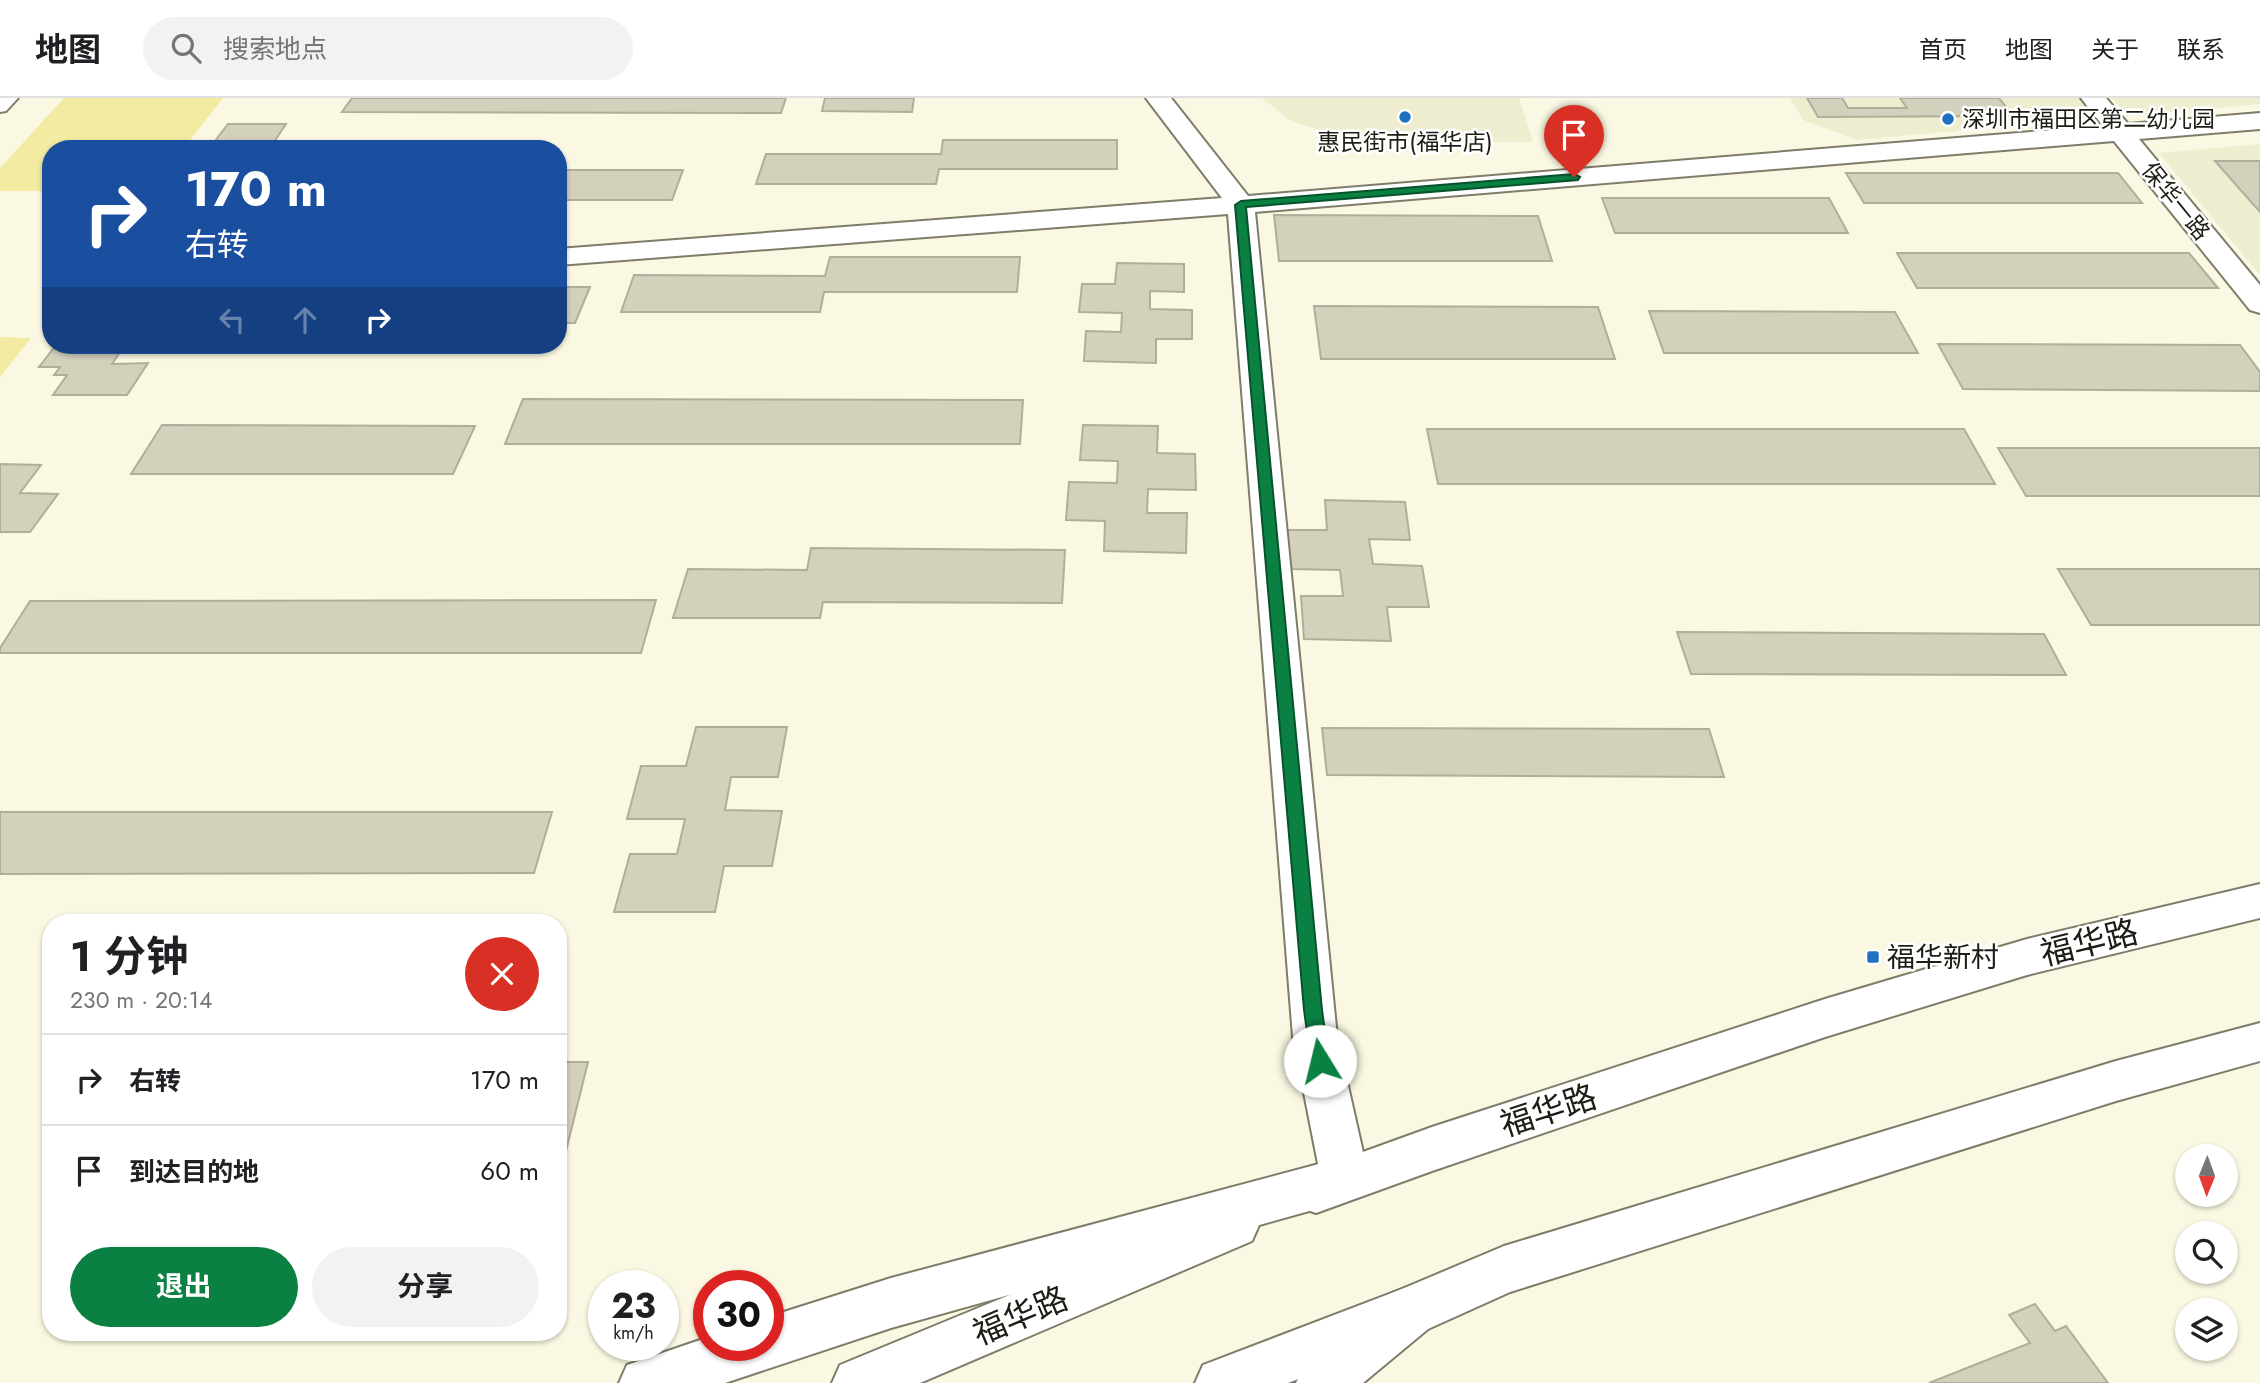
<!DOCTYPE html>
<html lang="zh">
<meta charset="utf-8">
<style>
:root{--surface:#fff;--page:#f2f2f2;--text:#202124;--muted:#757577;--line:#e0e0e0;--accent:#0b8043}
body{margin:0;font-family:Jost,"Noto Sans SC",sans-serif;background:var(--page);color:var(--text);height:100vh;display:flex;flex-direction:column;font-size:26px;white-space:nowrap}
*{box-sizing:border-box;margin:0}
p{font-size:23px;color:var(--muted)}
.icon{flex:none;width:38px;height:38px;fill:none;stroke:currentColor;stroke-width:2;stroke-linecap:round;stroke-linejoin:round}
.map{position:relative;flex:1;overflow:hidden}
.details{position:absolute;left:42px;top:816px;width:525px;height:427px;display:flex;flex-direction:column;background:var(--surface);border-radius:28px;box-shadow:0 2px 5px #0004}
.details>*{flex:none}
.hud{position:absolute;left:42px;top:42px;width:525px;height:214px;border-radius:28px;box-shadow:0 2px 5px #0004;background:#1a4fa0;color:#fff;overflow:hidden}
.needle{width:46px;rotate:181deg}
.controls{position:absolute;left:2175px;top:1046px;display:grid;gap:14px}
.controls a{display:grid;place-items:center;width:63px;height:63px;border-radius:50%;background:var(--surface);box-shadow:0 2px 5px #0004;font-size:35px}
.speed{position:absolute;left:588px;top:1172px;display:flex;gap:14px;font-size:35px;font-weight:700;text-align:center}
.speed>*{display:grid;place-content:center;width:91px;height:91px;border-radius:50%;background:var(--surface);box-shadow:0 2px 5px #0004;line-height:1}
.speed small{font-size:18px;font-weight:400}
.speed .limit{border:10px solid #d22;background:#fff;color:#111}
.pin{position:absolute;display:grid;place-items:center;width:60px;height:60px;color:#fff;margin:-72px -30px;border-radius:50% 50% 50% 0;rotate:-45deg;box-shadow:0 0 7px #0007}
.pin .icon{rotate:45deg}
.me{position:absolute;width:77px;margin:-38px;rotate:351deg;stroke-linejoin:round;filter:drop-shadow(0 0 5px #0008)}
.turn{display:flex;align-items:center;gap:24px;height:147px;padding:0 28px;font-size:32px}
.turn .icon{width:91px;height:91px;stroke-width:2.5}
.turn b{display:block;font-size:49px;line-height:60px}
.lanes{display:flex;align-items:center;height:66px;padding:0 28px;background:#0003;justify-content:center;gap:35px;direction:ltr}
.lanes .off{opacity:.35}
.round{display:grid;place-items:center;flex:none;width:74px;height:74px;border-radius:37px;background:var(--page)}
.head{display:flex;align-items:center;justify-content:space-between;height:119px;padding:0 28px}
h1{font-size:42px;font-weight:700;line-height:52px}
.cta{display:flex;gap:14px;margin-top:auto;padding:14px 28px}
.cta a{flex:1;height:80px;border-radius:42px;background:var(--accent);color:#fff;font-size:28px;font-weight:700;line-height:80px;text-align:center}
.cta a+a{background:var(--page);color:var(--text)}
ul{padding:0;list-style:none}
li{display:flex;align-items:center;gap:21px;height:91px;padding:0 28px;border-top:2px solid var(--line)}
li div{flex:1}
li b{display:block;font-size:26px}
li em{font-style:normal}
header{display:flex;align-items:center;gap:42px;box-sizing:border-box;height:98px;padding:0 35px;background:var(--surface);border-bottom:2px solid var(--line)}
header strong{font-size:33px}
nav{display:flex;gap:38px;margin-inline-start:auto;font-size:24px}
.search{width:490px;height:63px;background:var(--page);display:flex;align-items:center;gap:18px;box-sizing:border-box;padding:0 24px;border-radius:38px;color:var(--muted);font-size:26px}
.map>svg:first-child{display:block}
</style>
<header>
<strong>地图</strong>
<div class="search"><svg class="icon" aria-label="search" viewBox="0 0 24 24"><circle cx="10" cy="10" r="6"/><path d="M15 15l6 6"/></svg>搜索地点</div>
<nav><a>首页</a><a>地图</a><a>关于</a><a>联系</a></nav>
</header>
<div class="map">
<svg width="2260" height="1285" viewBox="0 0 2260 1285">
<rect width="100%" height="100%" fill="#faf8e2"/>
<g fill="#efedcf">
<polygon points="1262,0 1519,0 1533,44 1382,44 1342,39 1291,23"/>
<polygon points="1790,0 2085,0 2101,20 1857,42 1803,22"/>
<polygon points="2112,0 2260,0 2260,6 2127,18"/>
<polygon points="2260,46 2260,177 2159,55"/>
</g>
<g fill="#f3eba2">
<polygon points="64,0 223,0 183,51 51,51 51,93 0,93 0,70"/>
<polygon points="0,239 31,240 0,279"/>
</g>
<g fill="#d3d1bc" stroke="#b0ae9a" stroke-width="2">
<polygon points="352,0 786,0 781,15 342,14"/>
<polygon points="825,0 914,0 912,14 822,13"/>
<polygon points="1807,0 1842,0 1848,10 1907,10 1900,0 1999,0 2013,18 1818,19"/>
<polygon points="228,26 286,26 274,44 304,44 299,51 227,51 230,47 212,47"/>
<polygon points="943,42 1117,42 1117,71 939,71 936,86 756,86 766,56 941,56"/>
<polygon points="2215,63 2260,63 2260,114"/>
<polygon points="558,72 683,72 672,102 558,102"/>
<polygon points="1846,75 2118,75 2142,105 1864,105"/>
<polygon points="1602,100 1829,100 1848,135 1615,135"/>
<polygon points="1274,117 1538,118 1552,163 1279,163"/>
<polygon points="1897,155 2189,155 2218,190 1917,190"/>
<polygon points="830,159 1020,159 1017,194 824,194 820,214 621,214 634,177 825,178"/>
<polygon points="1117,165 1184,166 1184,194 1150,193 1150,211 1192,212 1192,241 1156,241 1156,265 1084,263 1086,233 1121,234 1122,215 1079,214 1082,186 1115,186"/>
<polygon points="558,189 590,189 575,225 558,225"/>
<polygon points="1314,208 1598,209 1615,261 1321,261"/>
<polygon points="1649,213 1895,214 1918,255 1664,255"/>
<polygon points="1938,246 2240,247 2260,274 2260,293 1963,291"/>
<polygon points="56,247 125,247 112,266 148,265 127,297 53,297 67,277 54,277 60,269 39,269"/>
<polygon points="523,301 1023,302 1020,346 505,346"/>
<polygon points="162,327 475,328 453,376 131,376"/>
<polygon points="1083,327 1158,328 1157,355 1195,356 1196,392 1148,391 1147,415 1187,415 1186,455 1104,453 1105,423 1066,422 1069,384 1117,385 1118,363 1080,362"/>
<polygon points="1427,331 1964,331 1995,386 1438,386"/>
<polygon points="1998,350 2260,350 2260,398 2026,398"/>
<polygon points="0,366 41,367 20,395 58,396 30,434 0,434"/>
<polygon points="1325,402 1405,404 1410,442 1369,441 1373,466 1422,468 1429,509 1387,509 1391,543 1304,541 1301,498 1343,498 1340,472 1290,471 1287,432 1327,432"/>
<polygon points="811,450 1065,452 1062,505 823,504 820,520 673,520 688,471 807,472"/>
<polygon points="2058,471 2260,471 2260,527 2091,527"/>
<polygon points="656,502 641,555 0,555 0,550 30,503"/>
<polygon points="1677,534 2044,536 2066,577 1691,576"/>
<polygon points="696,629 787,629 778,679 731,679 725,712 782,713 772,768 724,768 715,814 614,814 630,756 677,756 685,721 627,721 641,668 686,668"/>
<polygon points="1322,630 1709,631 1724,679 1327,677"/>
<polygon points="0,714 552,714 534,775 0,776"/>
<polygon points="558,964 588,964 564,1061 558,1062"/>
<polygon points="2035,1206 2055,1233 2066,1228 2108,1285 1929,1285 2030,1245 2009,1217"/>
</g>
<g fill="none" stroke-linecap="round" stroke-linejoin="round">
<g stroke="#7f7d6a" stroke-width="4">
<polygon id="service" points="0,0 18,0 6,13 0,14"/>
</g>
<g stroke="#7f7d6a" stroke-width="4">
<polygon id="minor" points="1146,0 1171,0 1248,98 2103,28 2081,0 2106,0 2128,26 2260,15 2260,31 2139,41 2260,187 2260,215 2250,212 2114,43 1255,114 1337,939 1369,1081 1362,1097 1345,1103 1328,1097 1321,1081 1293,939 1228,116 558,167 558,151 1222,100"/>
</g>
<g stroke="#7f7d6a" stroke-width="4">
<g id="secondary">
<polygon points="2260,786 2260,820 2027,877 1825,939 1432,1073 1316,1115 1299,1109 1292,1093 1299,1077 1316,1071 1432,1029 1825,901 2027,841"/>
<polygon points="2260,925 2260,963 2116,1003 1510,1194 1428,1231 1288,1285 1195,1285 1203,1267 1402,1191 1504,1148 2116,963"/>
<polygon points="1235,1104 1252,1111 1259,1127 1252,1143 920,1285 832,1285 840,1267"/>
</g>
</g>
<g stroke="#7f7d6a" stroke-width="4">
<g id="trunk">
<polygon points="1345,1059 1362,1065 1369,1081 1362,1097 1345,1103 891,1230 725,1285 619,1285 627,1267 709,1239 709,1248 768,1248 768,1219 891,1180"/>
<polygon points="1410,1188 1428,1195 1435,1213 1428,1231 1363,1285 1296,1285 1304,1267 1392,1195"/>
</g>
</g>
<use href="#service" fill="#fff" fill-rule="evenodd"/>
<use href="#minor" fill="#fff" fill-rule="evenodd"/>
<use href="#secondary" fill="#fff" fill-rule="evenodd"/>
<use href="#trunk" fill="#fff" fill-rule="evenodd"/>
</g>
<polygon fill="#0b8043" stroke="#07532c" stroke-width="2" points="1574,76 1580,79 1578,82 1246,109 1322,912 1329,963 1327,969 1320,971 1313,969 1311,963 1304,912 1235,107 1241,103"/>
<g fill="#2170bf" stroke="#fff" stroke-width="2.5">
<circle cx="1405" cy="19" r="7"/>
<circle cx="1948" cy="21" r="7"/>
<rect x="1866" y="852" width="14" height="14" rx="3.5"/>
</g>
<g text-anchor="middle" stroke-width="5" stroke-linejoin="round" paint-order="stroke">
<g font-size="23" fill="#1d1d15" stroke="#fff" text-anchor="start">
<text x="1962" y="29">深圳市福田区第二幼儿园</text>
<text x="1405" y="52" text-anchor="middle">惠民街市(福华店)</text>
</g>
<g font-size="23" fill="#1d1d15" stroke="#fff">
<text transform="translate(2176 103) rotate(51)" y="8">保华一路</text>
</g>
<g font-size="28" fill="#1d1d15" stroke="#fff" text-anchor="start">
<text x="1887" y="869">福华新村</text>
</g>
<g font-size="33" fill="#1d1d15" stroke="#fff">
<text transform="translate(2089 844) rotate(-14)" y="12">福华路</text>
<text transform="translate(1548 1012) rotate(-18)" y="12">福华路</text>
<text transform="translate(1020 1217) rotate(-23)" y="12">福华路</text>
</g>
</g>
</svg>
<div class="controls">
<a><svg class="needle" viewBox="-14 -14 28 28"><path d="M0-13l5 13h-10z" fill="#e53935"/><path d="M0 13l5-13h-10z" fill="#757577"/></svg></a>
<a><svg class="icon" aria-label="search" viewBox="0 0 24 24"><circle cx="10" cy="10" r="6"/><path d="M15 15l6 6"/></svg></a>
<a><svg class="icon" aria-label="layers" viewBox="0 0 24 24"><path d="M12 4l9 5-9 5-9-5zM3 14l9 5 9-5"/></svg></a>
</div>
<div class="speed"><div>23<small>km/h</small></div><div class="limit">30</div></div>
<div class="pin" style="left:1574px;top:79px;background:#d93025"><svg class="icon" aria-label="arrive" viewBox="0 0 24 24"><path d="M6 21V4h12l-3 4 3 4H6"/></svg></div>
<svg class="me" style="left:1320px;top:963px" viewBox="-20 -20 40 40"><circle r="19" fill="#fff"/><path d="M0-13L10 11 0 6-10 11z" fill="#0b8043"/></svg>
<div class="hud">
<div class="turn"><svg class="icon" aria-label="right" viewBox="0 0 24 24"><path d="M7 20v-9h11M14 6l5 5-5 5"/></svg><div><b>170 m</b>右转</div></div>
<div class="lanes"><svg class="icon off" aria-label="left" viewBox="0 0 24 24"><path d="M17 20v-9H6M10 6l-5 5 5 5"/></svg><svg class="icon off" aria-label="ahead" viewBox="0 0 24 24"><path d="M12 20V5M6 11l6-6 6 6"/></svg><svg class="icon" aria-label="right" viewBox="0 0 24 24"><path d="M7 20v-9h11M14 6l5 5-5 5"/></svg></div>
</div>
<section class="details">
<div class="head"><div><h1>1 分钟</h1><p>230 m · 20:14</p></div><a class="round" style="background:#d93025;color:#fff"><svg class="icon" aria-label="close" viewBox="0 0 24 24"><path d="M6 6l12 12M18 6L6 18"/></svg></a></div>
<ul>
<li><svg class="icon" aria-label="right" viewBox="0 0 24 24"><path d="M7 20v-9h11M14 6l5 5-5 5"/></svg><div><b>右转</b></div><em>170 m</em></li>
<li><svg class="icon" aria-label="arrive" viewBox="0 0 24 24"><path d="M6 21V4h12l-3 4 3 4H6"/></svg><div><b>到达目的地</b></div><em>60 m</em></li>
</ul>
<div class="cta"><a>退出</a><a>分享</a></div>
</section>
</div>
